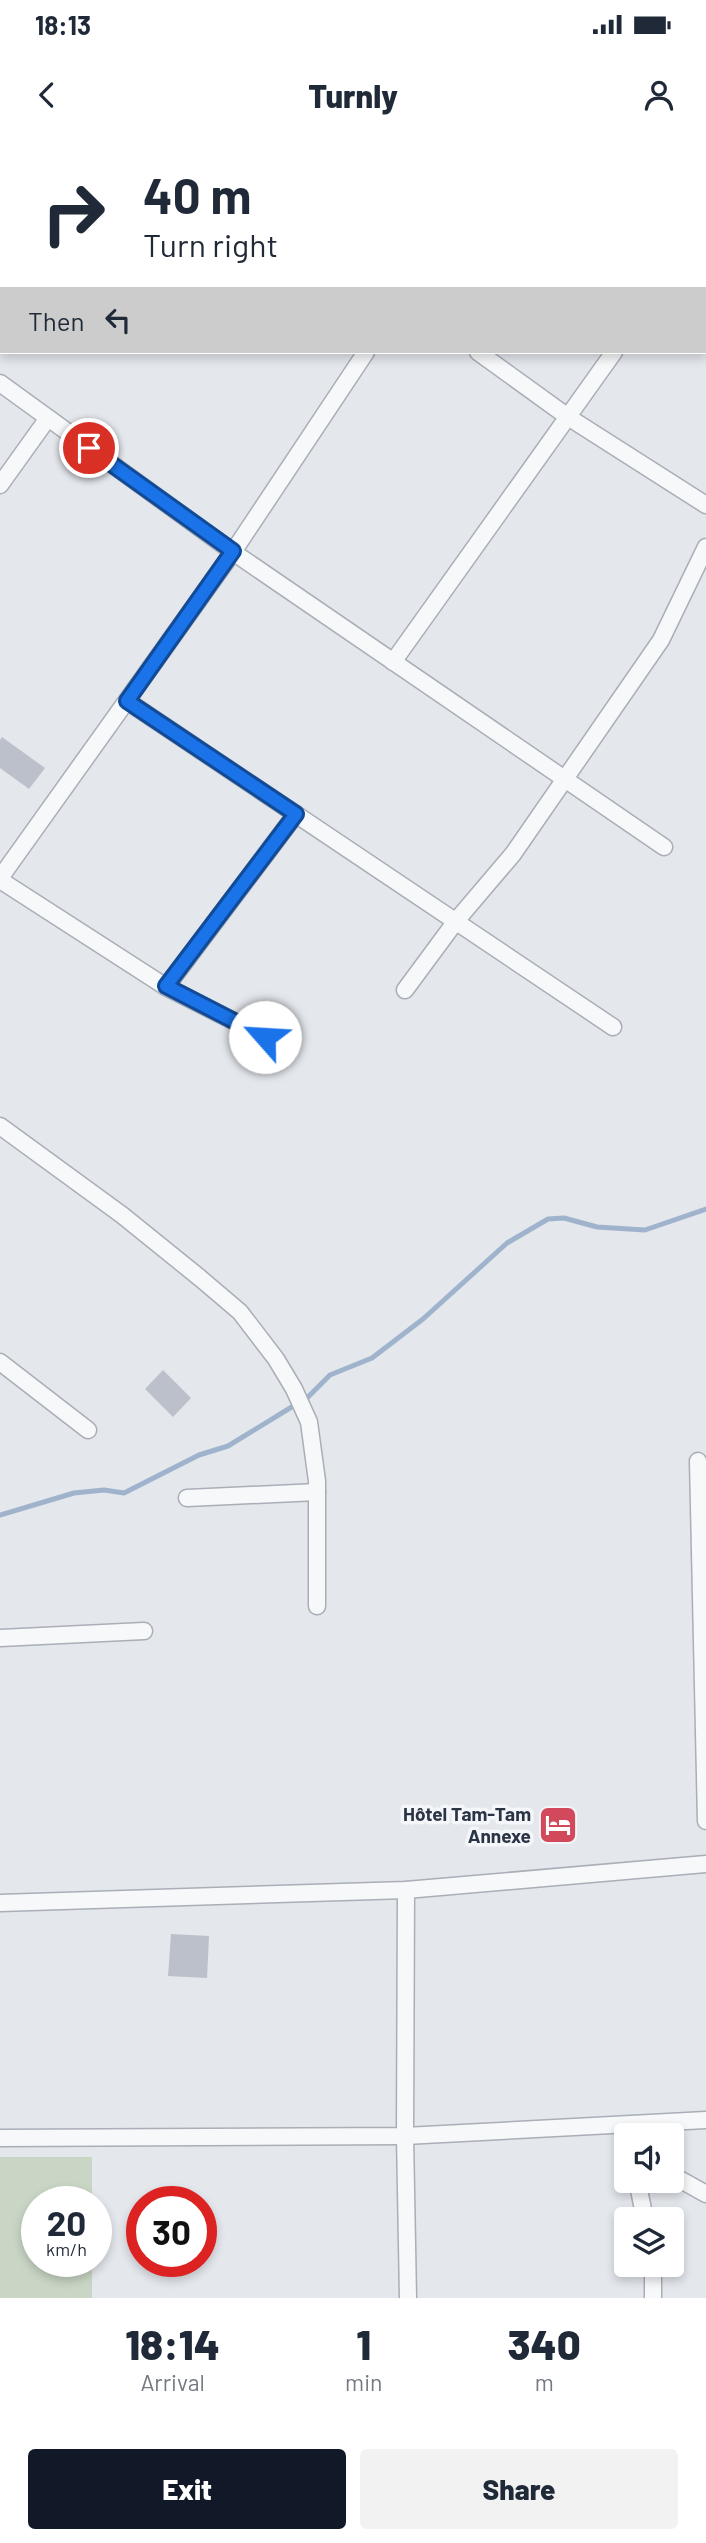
<!DOCTYPE html>
<meta charset="utf-8">
<style>
:root{--surface:#fff;--page:#f2f2f3;--text:#1f2937;--muted:#747a83;--accent:#111827}
body{margin:0;font-family:Barlow,sans-serif;background:var(--page);color:var(--text);height:100vh;display:flex;flex-direction:column;font-size:26px;white-space:nowrap}
*{box-sizing:border-box;margin:0}
p{font-size:23px;color:var(--muted)}
.icon{flex:none;width:38px;height:38px;fill:none;stroke:currentColor;stroke-width:2;stroke-linecap:round;stroke-linejoin:round}
.map{position:relative;height:2158px;overflow:hidden}
.panel{display:flex;flex-direction:column;background:var(--surface);flex:1}
.panel>*{flex:none}
.guide{position:absolute;left:0px;top:0px;width:707px;height:214px;box-shadow:0 4px 10px #0003;background:#fff;color:var(--text);overflow:hidden}
.tools{position:absolute;left:614px;top:1983px;display:grid;gap:14px}
.tools a{display:grid;place-items:center;width:70px;height:70px;border-radius:7px;background:var(--surface);box-shadow:0 4px 10px #0003;font-size:35px}
.speed{position:absolute;left:21px;top:2046px;display:flex;gap:14px;font-size:35px;font-weight:700;text-align:center}
.speed>*{display:grid;place-content:center;width:91px;height:91px;border-radius:50%;background:var(--surface);box-shadow:0 4px 10px #0003;line-height:1}
.speed small{font-size:18px;font-weight:400}
.speed .limit{border:10px solid #d22;background:#fff;color:#111}
.pin{position:absolute;display:grid;place-items:center;width:60px;height:60px;color:#fff;margin:-30px;border:4px solid #fff;border-radius:50%;box-shadow:0 2px 7px #0007}
.me{position:absolute;width:77px;margin:-38px;rotate:296deg;stroke-linejoin:round;filter:drop-shadow(0 0 5px #0008)}
.turn{display:flex;align-items:center;gap:24px;height:147px;padding:0 28px;font-size:32px}
.turn .icon{width:91px;height:91px;stroke-width:2.5}
.turn b{display:block;font-size:49px;line-height:60px}
.then{display:flex;align-items:center;height:66px;padding:0 28px;background:#0003;gap:14px;font-size:26px}
.eta{display:flex;justify-content:space-evenly;align-items:center;height:119px;text-align:center}
.eta b{font-size:42px;font-weight:800;line-height:49px}
.button{display:flex;gap:14px;margin-top:auto;padding:14px 28px}
.button a{flex:1;height:80px;border-radius:7px;background:var(--accent);color:#fff;font-size:28px;font-weight:800;line-height:80px;text-align:center}
.button a+a{background:var(--page);color:var(--text)}
.status{display:flex;justify-content:space-between;align-items:center;height:49px;padding:0 35px;background:var(--surface);direction:ltr}
.status svg{height:19px;fill:currentColor}
header{display:flex;justify-content:space-between;align-items:center;height:91px;padding:0 28px;background:var(--surface);font-size:32px;font-weight:800}
.map>svg:first-child{display:block}
</style>
<div class="status"><b>18:13</b><svg viewBox="0 0 49 12"><path d="M0 12V9h3v3zM5 12V6h3v6zM10 12V3h3v9zM15 12V0h3v12zM26 1h20v11H26zM47 4h2v5h-2z"/></svg></div>
<header><svg class="icon" aria-label="back" viewBox="0 0 24 24"><path d="M15 5l-7 7 7 7"/></svg>Turnly<svg class="icon" aria-label="person" viewBox="0 0 24 24"><circle cx="12" cy="8" r="4"/><path d="M4 21q1-7 8-7t8 7"/></svg></header>
<div class="map">
<svg width="706" height="2158" viewBox="0 0 706 2158">
<rect width="100%" height="100%" fill="#e4e7ec"/>
<polygon fill="#c9d6c5" points="0,2017 92,2017 92,2061 37,2062 37,2121 92,2121 92,2158 0,2158"/>
<g fill="none" stroke-linecap="round" stroke-linejoin="round">
<polyline stroke="#9fb4cc" stroke-width="5" points="0,1375 74,1353 104,1350 124,1353 199,1315 228,1306 308,1257 330,1235 372,1218 423,1179 507,1103 548,1079 564,1078 597,1087 645,1090 706,1069"/>
</g>
<g fill="#bbc0ca">
<polygon points="2,597 45,628 29,649 0,628 0,600"/>
<polygon points="163,1230 191,1258 173,1277 145,1249"/>
<polygon points="171,1794 209,1796 207,1838 168,1836"/>
</g>
<g fill="none" stroke-linecap="round" stroke-linejoin="round">
<g stroke="#a9aeb7" stroke-width="19">
<g id="street">
<polyline points="179,0 181,2"/>
<polyline points="490,2 490,0"/>
<polyline points="705,82 706,81"/>
<polyline points="478,212 568,277 706,365"/>
<polyline points="0,243 233,412 664,707"/>
<polyline points="0,345 48,278"/>
<polyline points="393,522 614,212"/>
<polyline points="127,561 613,887"/>
<polyline points="0,738 233,412 366,212"/>
<polyline points="0,740 166,847 265,897"/>
<polyline points="166,847 296,674"/>
<polyline points="405,850 456,781 513,714 661,500 706,407"/>
<polyline points="0,986 122,1075 200,1138 240,1172 276,1219 294,1249 309,1282 317,1341 317,1466"/>
<polyline points="0,1222 88,1290"/>
<polyline points="698,1321 706,1681"/>
<polyline points="187,1358 317,1352"/>
<polyline points="0,1498 144,1491"/>
<polyline points="406,1750 405,1996 408,2158"/>
<polyline points="0,1763 406,1750 706,1724"/>
<polyline points="0,1998 405,1996 706,1980"/>
<polyline points="672,2035 706,2054"/>
<polyline points="637,2040 645,2079"/>
<polyline points="653,2124 653,2158"/>
</g>
</g>
<use href="#street" stroke="#f7f8fa" stroke-width="16"/>
</g>
<g fill="none" stroke-linecap="round" stroke-linejoin="round">
<g stroke="#114b97" stroke-width="18">
<polyline id="route" points="89,308 233,411 127,561 296,674 166,846 265,897"/>
</g>
<use href="#route" stroke="#1a73e8" stroke-width="12"/>
</g>
<defs>
<g id="hotel-square" transform="scale(2.0125)"><rect x="-9" y="-9" width="18" height="18" rx="4" fill="#d1495b" stroke="#f4f6f9"/><path d="M-6-4.5h1.5V1H6V5H4.5V3h-9V5H-6ZM-4 0a1.8 1.8 0 1 1 3.6 0ZM.5 0V-2.5h3Q6-2.5 6 0Z" fill="#fff"/></g>
</defs>
<g fill-rule="evenodd">
<use href="#hotel-square" x="558" y="1685"/>
</g>
<g text-anchor="middle" stroke-width="7" stroke-linejoin="round" paint-order="stroke">
<g font-size="19" font-weight="bold" fill="#2b3445" stroke="#f4f6f9" text-anchor="end">
<text x="531" y="1681">Hôtel Tam-Tam<tspan x="531" dy="22">Annexe</tspan></text>
</g>
</g>
</svg>
<div class="tools">
<a><svg class="icon" aria-label="sound" viewBox="0 0 24 24"><path d="M4 9h4l5-4v14l-5-4H4zM17 9q2 3 0 6"/></svg></a>
<a><svg class="icon" aria-label="layers" viewBox="0 0 24 24"><path d="M12 4l9 5-9 5-9-5zM3 14l9 5 9-5"/></svg></a>
</div>
<div class="speed"><div>20<small>km/h</small></div><div class="limit">30</div></div>
<div class="pin" style="left:89px;top:308px;background:#d93025"><svg class="icon" aria-label="arrive" viewBox="0 0 24 24"><path d="M6 21V4h12l-3 4 3 4H6"/></svg></div>
<svg class="me" style="left:265px;top:897px" viewBox="-20 -20 40 40"><circle r="19" fill="#fff"/><path d="M0-13L10 11 0 6-10 11z" fill="#1a73e8"/></svg>
<div class="guide">
<div class="turn"><svg class="icon" aria-label="right" viewBox="0 0 24 24"><path d="M7 20v-9h11M14 6l5 5-5 5"/></svg><div><b>40 m</b>Turn right</div></div>
<div class="then">Then<svg class="icon" aria-label="left" viewBox="0 0 24 24"><path d="M17 20v-9H6M10 6l-5 5 5 5"/></svg></div>
</div>
</div>
<section class="panel">
<div class="eta">
<div><b>18:14</b><p>Arrival</p></div>
<div><b>1</b><p>min</p></div>
<div><b>340</b><p>m</p></div>
</div>
<div class="button"><a>Exit</a><a>Share</a></div>
</section>
